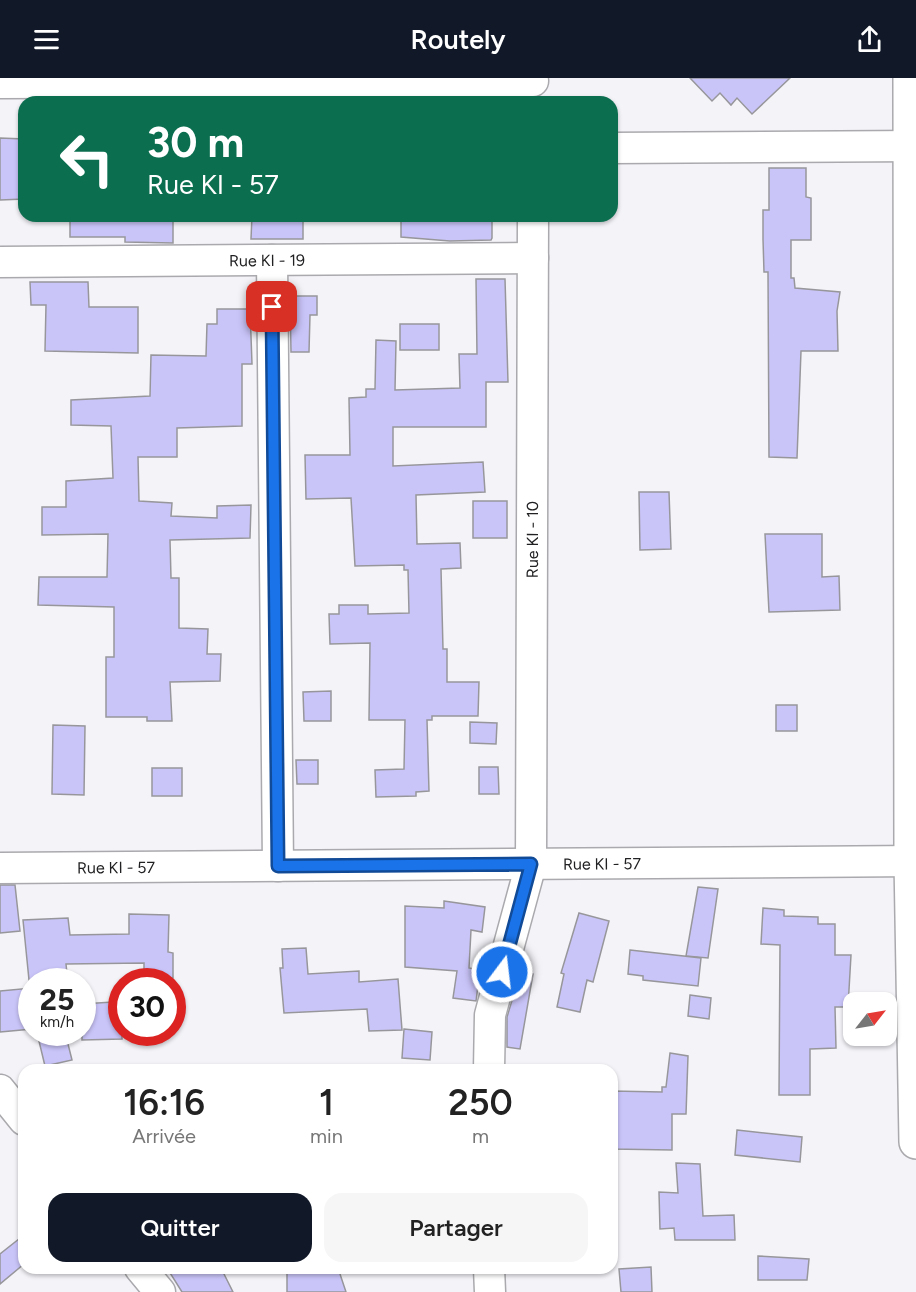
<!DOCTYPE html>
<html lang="fr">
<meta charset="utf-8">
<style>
:root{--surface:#fff;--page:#f6f6f6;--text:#222;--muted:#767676;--accent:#111827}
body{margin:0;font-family:Figtree,sans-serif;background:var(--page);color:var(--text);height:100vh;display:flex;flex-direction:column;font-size:22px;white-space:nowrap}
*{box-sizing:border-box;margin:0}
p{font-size:20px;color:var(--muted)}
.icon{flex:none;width:33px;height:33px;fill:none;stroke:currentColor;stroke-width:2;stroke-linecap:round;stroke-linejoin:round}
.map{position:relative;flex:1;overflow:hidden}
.side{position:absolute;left:18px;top:986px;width:600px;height:210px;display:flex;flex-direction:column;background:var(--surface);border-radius:18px;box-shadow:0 2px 4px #0004}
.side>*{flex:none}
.banner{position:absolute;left:18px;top:18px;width:600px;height:126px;border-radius:18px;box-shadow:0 2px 4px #0004;background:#0b6e4f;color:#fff;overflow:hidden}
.needle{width:39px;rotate:59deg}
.controls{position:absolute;left:843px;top:914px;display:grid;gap:12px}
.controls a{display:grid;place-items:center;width:54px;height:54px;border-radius:12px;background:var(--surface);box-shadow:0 2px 4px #0004;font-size:30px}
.speed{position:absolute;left:18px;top:890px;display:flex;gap:12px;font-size:30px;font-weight:700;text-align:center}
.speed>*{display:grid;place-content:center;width:78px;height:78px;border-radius:50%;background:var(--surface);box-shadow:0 2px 4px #0004;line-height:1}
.speed small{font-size:15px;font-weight:400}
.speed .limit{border:9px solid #d22;background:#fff;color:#111}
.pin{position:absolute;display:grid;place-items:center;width:51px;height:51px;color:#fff;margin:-26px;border-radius:12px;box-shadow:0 3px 9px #0006}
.me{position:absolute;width:66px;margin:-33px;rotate:15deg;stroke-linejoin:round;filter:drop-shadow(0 0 4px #0008)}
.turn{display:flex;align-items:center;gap:21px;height:126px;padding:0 30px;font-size:27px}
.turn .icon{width:78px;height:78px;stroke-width:2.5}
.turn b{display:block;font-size:42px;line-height:51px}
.eta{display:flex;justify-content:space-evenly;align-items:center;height:102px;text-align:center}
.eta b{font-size:36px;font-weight:600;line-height:42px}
.primary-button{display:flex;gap:12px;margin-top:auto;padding:12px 30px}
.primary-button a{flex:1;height:69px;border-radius:18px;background:var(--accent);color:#fff;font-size:24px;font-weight:600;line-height:69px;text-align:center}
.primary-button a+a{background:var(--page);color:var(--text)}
header{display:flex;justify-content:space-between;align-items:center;height:78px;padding:0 30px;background:var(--accent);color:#fff;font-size:27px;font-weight:600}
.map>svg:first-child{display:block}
</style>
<header><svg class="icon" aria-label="menu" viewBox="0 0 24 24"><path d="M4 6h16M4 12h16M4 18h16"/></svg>Routely<svg class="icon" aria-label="share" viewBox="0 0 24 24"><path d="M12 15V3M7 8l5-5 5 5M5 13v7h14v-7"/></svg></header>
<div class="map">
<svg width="916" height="1214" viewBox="0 0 916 1214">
<rect width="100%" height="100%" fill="#f3f3f8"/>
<g fill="#cac5f9" stroke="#97979b" stroke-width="1.5">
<polygon points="690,0 790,0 752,36 737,20 731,27 720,15 712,23"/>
<polygon points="0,60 24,61 24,121 0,122"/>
<polygon points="769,90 806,90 806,119 811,120 811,162 791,162 791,200 794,200 795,210 840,214 837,233 838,273 801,273 797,380 769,379 768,194 764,194 763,161 763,132 769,132"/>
<polygon points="70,138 173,138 173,165 125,164 125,159 70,159"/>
<polygon points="252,138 303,138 303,161 251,161"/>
<polygon points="401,138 492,138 492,160 491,162 450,163 401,159"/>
<polygon points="476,201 505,201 508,304 486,304 486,349 393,349 393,388 483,384 485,414 416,417 417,466 460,465 461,490 441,491 443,571 447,571 447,604 479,604 478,638 432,638 432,642 427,642 429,713 416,714 416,718 376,719 375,692 404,691 405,642 369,642 370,565 330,566 329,536 339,536 339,527 368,527 368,536 409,535 408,492 404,492 404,487 355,488 351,420 306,421 305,377 350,377 349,320 366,319 366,311 375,311 376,262 396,263 395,312 460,310 459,276 477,276"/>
<polygon points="30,204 88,204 89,229 138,229 138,275 45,273 46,227 31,227"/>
<polygon points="290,218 317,218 317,237 310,237 309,274 291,274"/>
<polygon points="217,231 250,231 252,286 242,286 242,348 177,350 177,379 138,379 139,423 172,425 171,438 217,440 217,428 251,427 250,460 170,462 171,500 179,500 179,550 208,551 207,576 221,576 220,603 170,604 172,643 147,643 147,639 106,639 106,579 114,579 114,529 38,527 39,499 107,499 108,456 42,457 42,429 66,429 66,403 113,400 111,348 71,347 71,322 150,318 151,277 206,278 207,246 217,246"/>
<rect x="400" y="246" width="39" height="26"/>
<polygon points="639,414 669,414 671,471 640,472"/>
<rect x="473" y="423" width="34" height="37"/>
<polygon points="765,456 822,456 822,499 839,498 840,532 769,534"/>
<polygon points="331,613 331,643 304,643 303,614"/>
<rect x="776" y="627" width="21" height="26"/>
<polygon points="470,644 497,645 496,666 470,665"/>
<polygon points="53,647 85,648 84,717 52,716"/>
<polygon points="296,682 318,682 318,706 297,706"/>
<polygon points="479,689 498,689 499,716 479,716"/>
<rect x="152" y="690" width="30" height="28"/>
<polygon points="0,807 15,807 20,853 0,855"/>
<polygon points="698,809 718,811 708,880 686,878"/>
<polygon points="444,823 485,829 482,854 471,852 469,890 480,892 476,923 453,920 457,893 405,889 405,828 444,830"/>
<polygon points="763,830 784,832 784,838 818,839 818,846 835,846 835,877 851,877 848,929 835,929 836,970 810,971 810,1017 779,1017 780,867 761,866"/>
<polygon points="579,835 609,843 593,904 587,902 580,934 557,929 564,896 561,895"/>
<polygon points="129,836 169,837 168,874 173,875 173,900 144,899 144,885 66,886 67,896 52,896 51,900 29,902 23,842 68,840 70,857 129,856"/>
<polygon points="306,870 308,896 359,893 359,904 398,901 402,952 369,953 367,931 284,935 280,890 283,890 282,871"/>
<polygon points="630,872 701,880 698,908 643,902 643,898 628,896"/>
<polygon points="521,893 533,896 520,971 507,969 507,939"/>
<polygon points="32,910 32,951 0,954 0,913"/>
<polygon points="690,917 711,920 709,941 688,938"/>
<polygon points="113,924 122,926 122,961 82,962 82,926"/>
<polygon points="404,951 432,954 430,982 402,980"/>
<polygon points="56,954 65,954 72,982 45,988 38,959"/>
<polygon points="670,975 688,978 686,1036 672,1036 672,1072 612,1071 612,1013 662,1014 662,1009 666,1009"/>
<polygon points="737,1052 802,1059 800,1084 735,1077"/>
<polygon points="676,1085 700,1086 703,1138 734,1137 735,1162 675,1162 674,1150 660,1151 659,1114 678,1115"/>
<polygon points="24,1157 24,1186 0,1206 0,1176"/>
<polygon points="758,1178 809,1181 807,1202 758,1202"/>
<polygon points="651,1189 652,1214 621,1214 619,1191"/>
<polygon points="167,1190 221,1190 233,1214 182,1214"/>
<polygon points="287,1190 338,1190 346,1214 287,1214"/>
</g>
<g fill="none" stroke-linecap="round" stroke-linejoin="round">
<g stroke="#aaaaae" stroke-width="33">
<g id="minor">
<polyline points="0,5 533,3"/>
<polyline points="612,70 916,68"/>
<polyline points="272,182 278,788"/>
<path id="s1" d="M 0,184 L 533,180"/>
<path id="s2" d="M 0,790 L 916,783"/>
<path id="s3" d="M 489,992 L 490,937 L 531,786 L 533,138"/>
<polyline points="0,1012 24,1042"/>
<polyline points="140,1190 160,1214"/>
<polyline points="489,1190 490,1214"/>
</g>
</g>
<g stroke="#aaaaae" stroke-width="36">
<polyline id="highway" points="910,0 911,783 916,1064"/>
</g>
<use href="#minor" stroke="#fff" stroke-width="30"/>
<use href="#highway" stroke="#fff" stroke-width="33"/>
</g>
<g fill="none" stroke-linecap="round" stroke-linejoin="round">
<g stroke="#114b97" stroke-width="15">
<polyline id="route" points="272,229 278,788 531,786 502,894"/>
</g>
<use href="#route" stroke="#1a73e8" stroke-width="10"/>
</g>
<g text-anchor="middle" stroke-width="4.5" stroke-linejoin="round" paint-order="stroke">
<g font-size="16" fill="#212123" stroke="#fff">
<text dy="6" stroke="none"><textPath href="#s1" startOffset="267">Rue KI - 19</textPath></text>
<text dy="6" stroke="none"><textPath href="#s3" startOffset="536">Rue KI - 10</textPath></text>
<text dy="6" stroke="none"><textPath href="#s2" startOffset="602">Rue KI - 57</textPath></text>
<text dy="6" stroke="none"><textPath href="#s2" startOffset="116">Rue KI - 57</textPath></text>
</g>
</g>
</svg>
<div class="controls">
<a><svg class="needle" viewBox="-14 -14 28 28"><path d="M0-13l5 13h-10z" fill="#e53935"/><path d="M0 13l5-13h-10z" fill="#767676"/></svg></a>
</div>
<div class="speed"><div>25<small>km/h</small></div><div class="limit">30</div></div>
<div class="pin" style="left:272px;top:229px;background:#d93025"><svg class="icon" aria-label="arrive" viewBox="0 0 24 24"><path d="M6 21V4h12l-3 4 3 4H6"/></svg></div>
<svg class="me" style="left:502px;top:894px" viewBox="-20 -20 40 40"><circle r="17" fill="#1a73e8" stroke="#fff" stroke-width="3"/><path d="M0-11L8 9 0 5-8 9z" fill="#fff"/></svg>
<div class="banner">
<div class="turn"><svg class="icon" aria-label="left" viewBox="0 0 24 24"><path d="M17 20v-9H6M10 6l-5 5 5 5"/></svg><div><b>30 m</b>Rue KI - 57</div></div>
</div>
<section class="side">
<div class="eta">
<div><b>16:16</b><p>Arrivée</p></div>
<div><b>1</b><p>min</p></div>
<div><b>250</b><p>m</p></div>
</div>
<div class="primary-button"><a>Quitter</a><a>Partager</a></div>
</section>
</div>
